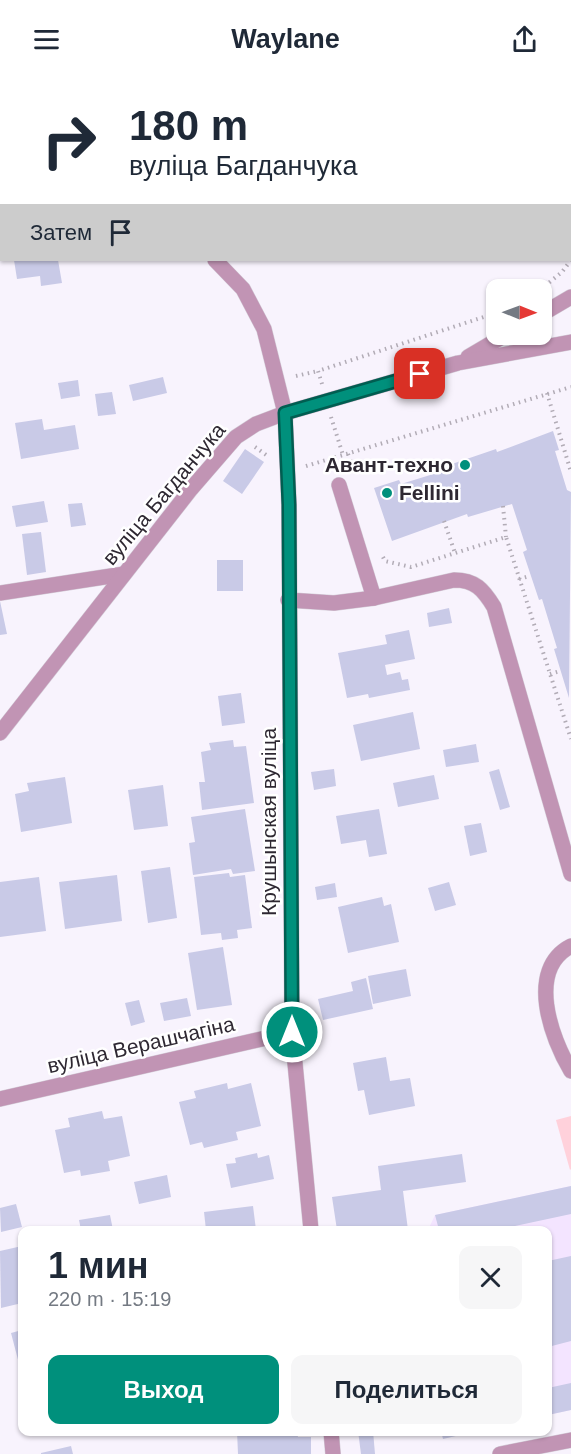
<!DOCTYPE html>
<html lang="ru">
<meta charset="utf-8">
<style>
:root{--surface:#fff;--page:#f6f6f7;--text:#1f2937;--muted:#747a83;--accent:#00907c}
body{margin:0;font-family:Helvetica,sans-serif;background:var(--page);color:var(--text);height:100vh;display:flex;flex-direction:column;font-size:22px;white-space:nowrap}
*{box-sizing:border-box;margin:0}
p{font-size:20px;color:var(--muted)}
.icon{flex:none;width:33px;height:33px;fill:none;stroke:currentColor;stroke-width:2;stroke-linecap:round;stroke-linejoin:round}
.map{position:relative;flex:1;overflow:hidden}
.side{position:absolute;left:18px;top:1148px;width:534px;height:210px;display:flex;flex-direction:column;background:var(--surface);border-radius:12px;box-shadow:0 2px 4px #0004}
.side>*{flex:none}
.hud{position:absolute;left:0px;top:0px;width:572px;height:183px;box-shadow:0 2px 4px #0004;background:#fff;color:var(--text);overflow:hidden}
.needle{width:39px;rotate:91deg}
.tools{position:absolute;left:486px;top:201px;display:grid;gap:12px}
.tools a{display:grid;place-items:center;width:66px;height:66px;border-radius:12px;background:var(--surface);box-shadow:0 2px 4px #0004;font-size:30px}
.pin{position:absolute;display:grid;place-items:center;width:51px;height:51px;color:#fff;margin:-26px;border-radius:12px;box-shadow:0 3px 9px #0006}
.me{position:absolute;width:66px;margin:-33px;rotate:0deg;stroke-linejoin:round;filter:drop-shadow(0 0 4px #0008)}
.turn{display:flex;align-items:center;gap:21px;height:126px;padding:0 30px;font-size:27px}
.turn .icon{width:78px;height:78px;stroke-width:2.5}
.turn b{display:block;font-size:42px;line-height:51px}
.then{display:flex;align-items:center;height:57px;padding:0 30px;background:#0003;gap:12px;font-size:22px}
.round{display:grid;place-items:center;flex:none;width:63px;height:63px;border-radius:12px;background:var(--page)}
.overview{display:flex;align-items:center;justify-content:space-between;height:102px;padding:0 30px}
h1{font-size:36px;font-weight:600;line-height:45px}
.primary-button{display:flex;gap:12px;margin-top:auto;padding:12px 30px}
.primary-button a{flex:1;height:69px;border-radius:12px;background:var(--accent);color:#fff;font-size:24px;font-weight:600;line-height:69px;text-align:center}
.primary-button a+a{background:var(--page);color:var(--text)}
header{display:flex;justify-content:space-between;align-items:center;height:78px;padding:0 30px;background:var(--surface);font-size:27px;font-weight:600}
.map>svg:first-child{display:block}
</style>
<header><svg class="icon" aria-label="menu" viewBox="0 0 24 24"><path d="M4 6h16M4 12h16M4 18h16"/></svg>Waylane<svg class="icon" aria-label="share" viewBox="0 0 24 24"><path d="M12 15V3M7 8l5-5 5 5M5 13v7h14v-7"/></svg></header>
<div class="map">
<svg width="571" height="1376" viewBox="0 0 571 1376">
<rect width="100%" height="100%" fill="#f8f3fd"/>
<polygon fill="#f3e4ff" points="571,1108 571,1332 548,1337 548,1152 428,1152 435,1137"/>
<polygon fill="#ffd1db" points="571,1038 571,1091 570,1092 556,1042"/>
<g fill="#c9cae7">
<polygon points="14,182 58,182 62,205 41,208 40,198 17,201"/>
<polygon points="163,299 167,315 133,323 129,307"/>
<polygon points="78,302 80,318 61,321 58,305"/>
<polygon points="112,314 116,336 98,338 95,316"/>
<polygon points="42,341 44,352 75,347 79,371 21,381 15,345"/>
<polygon points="553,353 559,372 555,373 567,412 571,414 569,620 554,571 557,570 542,521 539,522 523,474 527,472 512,426 468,439 467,436 392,463 374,410 399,402 401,406 453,390 452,386 496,371 497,374"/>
<polygon points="245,371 264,384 242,416 223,403"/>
<polygon points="44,423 48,444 16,449 12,428"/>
<polygon points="82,425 86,447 71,449 68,426"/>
<polygon points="41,454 46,494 27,497 22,456"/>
<rect x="217" y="482" width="26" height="31"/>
<polygon points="0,523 7,556 0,557"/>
<polygon points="449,530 452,545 429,549 427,535"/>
<polygon points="409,552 415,581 385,587 387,597 400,594 402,602 408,601 410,612 369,620 368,616 347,620 338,575 387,566 385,557"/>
<polygon points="241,615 245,645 222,648 218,618"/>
<polygon points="413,634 420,671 361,683 353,647"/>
<polygon points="233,662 234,669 246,668 254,725 202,732 199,704 205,704 201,674 211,672 209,665"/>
<polygon points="476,666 479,684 446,689 443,672"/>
<polygon points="334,691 336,708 314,712 311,694"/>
<polygon points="499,691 510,729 500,732 489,694"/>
<polygon points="434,697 439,721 398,729 393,705"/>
<polygon points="65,699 72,745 21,754 15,716 29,713 27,705"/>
<polygon points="163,707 168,748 134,752 128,712"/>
<polygon points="245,731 255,793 233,796 231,791 193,797 189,765 195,764 191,739"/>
<polygon points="379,731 387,776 369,779 366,762 341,766 336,738"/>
<polygon points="481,745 487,774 470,778 464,748"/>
<polygon points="170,789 177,840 148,845 141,793"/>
<polygon points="229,795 230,799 245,797 252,850 237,852 238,860 222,862 221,855 201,857 194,799"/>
<polygon points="117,797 122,843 65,851 59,804"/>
<polygon points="39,799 46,853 0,859 0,804"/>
<polygon points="449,804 456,827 435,833 428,810"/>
<polygon points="335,805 337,819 317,822 315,809"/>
<polygon points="382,819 384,828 391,826 399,864 348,875 338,829"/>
<polygon points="223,869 232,927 197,932 188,875"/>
<polygon points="406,891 411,918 373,926 368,898"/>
<polygon points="366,900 373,931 323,942 318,921 353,913 351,904"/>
<polygon points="187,920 191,938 164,943 160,925"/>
<polygon points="139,922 145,944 131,948 125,925"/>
<polygon points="386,979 390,1003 410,1000 415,1028 369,1037 364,1012 358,1013 353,985"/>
<polygon points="227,1005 228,1011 251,1005 261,1048 236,1054 238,1062 204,1070 202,1064 190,1067 179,1024 196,1020 194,1013"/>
<polygon points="102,1033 104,1041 122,1038 130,1078 108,1083 110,1093 81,1098 80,1092 64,1095 55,1052 70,1049 68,1040"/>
<polygon points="257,1075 258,1080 269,1077 274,1101 231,1110 226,1086 236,1085 235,1080"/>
<polygon points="462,1076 466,1104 403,1113 408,1152 337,1152 332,1119 381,1112 378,1088"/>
<polygon points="167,1097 171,1119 139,1126 134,1104"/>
<polygon points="571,1108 571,1136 497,1152 439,1152 435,1137"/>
<polygon points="16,1126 22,1149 1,1154 0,1130"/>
<polygon points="253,1128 256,1152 206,1152 204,1134"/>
<polygon points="110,1137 113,1152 81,1152 79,1142"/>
<polygon points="22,1168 22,1225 1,1230 0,1173"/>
<polygon points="571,1178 571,1263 548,1269 548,1183"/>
<polygon points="22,1252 22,1297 11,1255"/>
<polygon points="571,1305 571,1332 548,1337 548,1310"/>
<polygon points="237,1353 297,1353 298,1359 311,1359 311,1376 238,1376"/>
<polygon points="358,1353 373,1353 375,1376 361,1376"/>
<polygon points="441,1353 473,1353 473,1354 443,1361"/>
<polygon points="71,1368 73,1376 41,1376 41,1375"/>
</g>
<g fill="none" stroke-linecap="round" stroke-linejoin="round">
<g stroke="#d4ced8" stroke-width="16">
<g id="minor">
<polyline points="0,14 2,16"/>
<polyline points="0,111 2,111"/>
<polyline points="215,182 243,211 264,251 285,335 289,427 292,954 311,1152"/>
<polyline points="542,236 571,219"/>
<polyline points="468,279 507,256"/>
<polyline points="339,407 374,520"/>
<polyline points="0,515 124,496"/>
<path d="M 288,522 L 334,525 L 374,520 L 454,502 C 475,502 483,511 494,529 L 571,796"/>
<polyline points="0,655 191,411 236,359 256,346 285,335 458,285 571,264"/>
<path d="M 571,868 C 526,891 551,960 571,993"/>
<polyline points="0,1021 292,954"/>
<polyline points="331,1353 333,1376"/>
<polyline points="500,1376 571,1362"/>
</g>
</g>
<g stroke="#b2acb6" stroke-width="4" stroke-dasharray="1.5 4.5" stroke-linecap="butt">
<polyline points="547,0 547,2"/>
<polyline points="477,2 480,0"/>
<polyline points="503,2 503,0"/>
<polyline points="570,105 571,110"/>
<polyline points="540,212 562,194 571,182"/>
<polyline points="296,298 318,293"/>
<polyline points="322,306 318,293 496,235"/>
<polyline points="547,315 571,394"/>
<polyline points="331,339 343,377"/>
<polyline points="255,369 269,379"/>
<polyline points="348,376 355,395"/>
<polyline points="306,388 571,309"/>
<polyline points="503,428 506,459"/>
<polyline points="444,443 455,475"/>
<polyline points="383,479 385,483 411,489 506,459 571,661"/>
<polyline points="519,501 530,498"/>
<polyline points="550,596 560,593"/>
</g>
<use href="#minor" stroke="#c194b4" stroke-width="15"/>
</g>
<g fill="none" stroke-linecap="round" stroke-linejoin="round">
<g stroke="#005e51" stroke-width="15">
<polyline id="route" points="292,954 289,427 285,335 420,296"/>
</g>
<use href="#route" stroke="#00907c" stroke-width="10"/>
</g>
<g fill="#00907c" stroke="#fff" stroke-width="2">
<circle cx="465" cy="387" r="6"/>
<circle cx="387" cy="415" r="6"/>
</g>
<g text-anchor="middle" stroke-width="5" stroke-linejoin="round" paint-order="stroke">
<g font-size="21" font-weight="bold" fill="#2e2832" stroke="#fff" text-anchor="end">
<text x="453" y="394">Авант-техно</text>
<text x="399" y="422" text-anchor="start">Fellini</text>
</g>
<g font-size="21" fill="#2e2832" stroke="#fff">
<text transform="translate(164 416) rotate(-50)" y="7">вуліца Багданчука</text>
<text transform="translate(269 744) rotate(-90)" y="7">Крушынская вуліца</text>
<text transform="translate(141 967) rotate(-13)" y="7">вуліца Верашчагіна</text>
</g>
</g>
</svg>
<div class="tools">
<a><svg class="needle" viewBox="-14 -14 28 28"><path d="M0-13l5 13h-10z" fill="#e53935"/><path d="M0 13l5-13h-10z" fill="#747a83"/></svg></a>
</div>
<div class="pin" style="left:420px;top:296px;background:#d93025"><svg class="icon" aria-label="arrive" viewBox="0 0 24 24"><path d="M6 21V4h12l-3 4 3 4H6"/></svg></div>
<svg class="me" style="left:292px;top:954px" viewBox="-20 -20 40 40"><circle r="17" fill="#00907c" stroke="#fff" stroke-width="3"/><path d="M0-11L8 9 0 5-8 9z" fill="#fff"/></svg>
<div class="hud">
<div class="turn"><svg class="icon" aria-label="right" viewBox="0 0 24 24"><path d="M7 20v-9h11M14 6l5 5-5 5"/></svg><div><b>180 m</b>вуліца Багданчука</div></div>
<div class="then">Затем<svg class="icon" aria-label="arrive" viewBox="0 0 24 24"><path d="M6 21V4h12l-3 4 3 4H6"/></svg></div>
</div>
<section class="side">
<div class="overview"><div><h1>1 мин</h1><p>220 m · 15:19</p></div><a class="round"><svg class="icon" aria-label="close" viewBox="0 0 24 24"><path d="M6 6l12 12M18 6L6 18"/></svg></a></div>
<div class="primary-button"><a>Выход</a><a>Поделиться</a></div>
</section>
</div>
